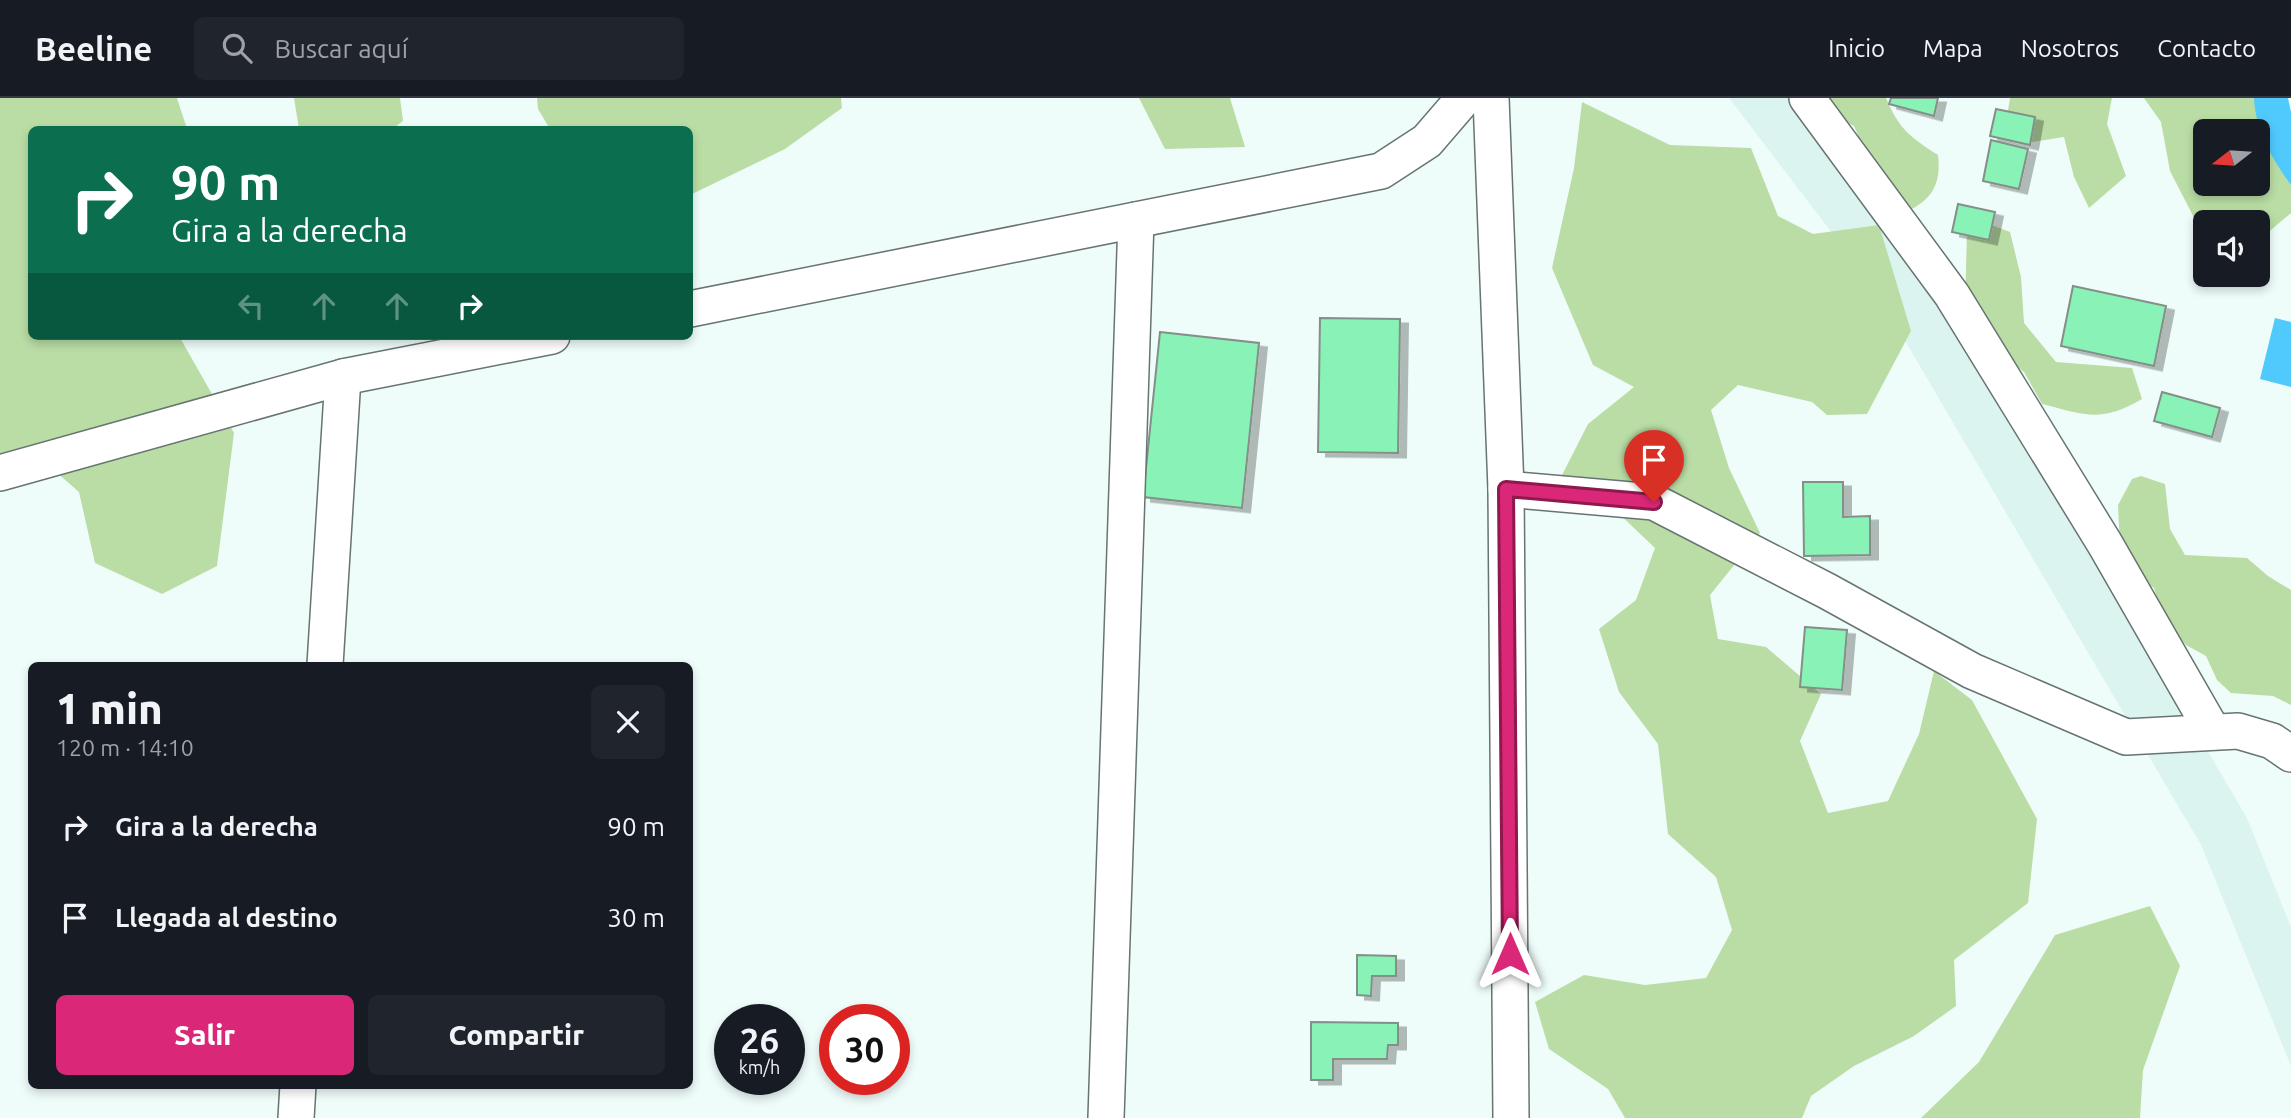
<!DOCTYPE html>
<html lang="es">
<meta charset="utf-8">
<style>
:root{--surface:#171b24;--page:#20242c;--text:#f1f3f6;--muted:#9ea1a6;--line:#363941;--accent:#db2777}
body{margin:0;font-family:Ubuntu,sans-serif;background:var(--page);color:var(--text);height:100vh;display:flex;flex-direction:column;font-size:26px;white-space:nowrap}
*{box-sizing:border-box;margin:0}
p{font-size:23px;color:var(--muted)}
.icon{flex:none;width:38px;height:38px;fill:none;stroke:currentColor;stroke-width:2;stroke-linecap:round;stroke-linejoin:round}
.map{position:relative;flex:1;overflow:hidden}
.details{position:absolute;left:28px;top:564px;width:665px;height:427px;display:flex;flex-direction:column;background:var(--surface);border-radius:10px;box-shadow:0 4px 10px #0003}
.details>*{flex:none}
.banner{position:absolute;left:28px;top:28px;width:665px;height:214px;border-radius:10px;box-shadow:0 4px 10px #0003;background:#0b6e4f;color:#fff;overflow:hidden}
.needle{width:46px;rotate:253deg}
.buttons{position:absolute;left:2193px;top:21px;display:grid;gap:14px}
.buttons a{display:grid;place-items:center;width:77px;height:77px;border-radius:10px;background:var(--surface);box-shadow:0 4px 10px #0003;font-size:35px}
.speed{position:absolute;left:714px;top:906px;display:flex;gap:14px;font-size:35px;font-weight:700;text-align:center}
.speed>*{display:grid;place-content:center;width:91px;height:91px;border-radius:50%;background:var(--surface);box-shadow:0 4px 10px #0003;line-height:1}
.speed small{font-size:18px;font-weight:400}
.speed .limit{border:10px solid #d22;background:#fff;color:#111}
.pin{position:absolute;display:grid;place-items:center;width:60px;height:60px;color:#fff;margin:-72px -30px;border-radius:50% 50% 50% 0;rotate:-45deg;box-shadow:0 0 7px #0007}
.pin .icon{rotate:45deg}
.me{position:absolute;width:77px;margin:-38px;rotate:0deg;stroke-linejoin:round;filter:drop-shadow(0 0 5px #0008)}
.turn{display:flex;align-items:center;gap:24px;height:147px;padding:0 28px;font-size:32px}
.turn .icon{width:91px;height:91px;stroke-width:2.5}
.turn b{display:block;font-size:49px;line-height:60px}
.lanes{display:flex;align-items:center;height:66px;padding:0 28px;background:#0003;justify-content:center;gap:35px;direction:ltr}
.lanes .off{opacity:.35}
.round{display:grid;place-items:center;flex:none;width:74px;height:74px;border-radius:10px;background:var(--page)}
.overview{display:flex;align-items:center;justify-content:space-between;height:119px;padding:0 28px}
h1{font-size:42px;font-weight:800;line-height:52px}
.action{display:flex;gap:14px;margin-top:auto;padding:14px 28px}
.action a{flex:1;height:80px;border-radius:10px;background:var(--accent);color:#fff;font-size:28px;font-weight:800;line-height:80px;text-align:center}
.action a+a{background:var(--page);color:var(--text)}
ul{padding:0;list-style:none}
li{display:flex;align-items:center;gap:21px;height:91px;padding:0 28px}
li div{flex:1}
li b{display:block;font-size:26px}
li em{font-style:normal}
header{display:flex;align-items:center;gap:42px;box-sizing:border-box;height:98px;padding:0 35px;background:var(--surface);border-bottom:2px solid var(--line)}
header strong{font-size:33px}
nav{display:flex;gap:38px;margin-inline-start:auto;font-size:24px}
.search{width:490px;height:63px;background:var(--page);display:flex;align-items:center;gap:18px;box-sizing:border-box;padding:0 24px;border-radius:10px;color:var(--muted);font-size:26px}
.map>svg:first-child{display:block}
</style>
<header>
<strong>Beeline</strong>
<div class="search"><svg class="icon" aria-label="search" viewBox="0 0 24 24"><circle cx="10" cy="10" r="6"/><path d="M15 15l6 6"/></svg>Buscar aquí</div>
<nav><a>Inicio</a><a>Mapa</a><a>Nosotros</a><a>Contacto</a></nav>
</header>
<div class="map">
<svg width="2291" height="1020" viewBox="0 0 2291 1020">
<defs>
<filter id="shadow"><feDropShadow dx="8" dy="4.5" stdDeviation="0" flood-color="#0004"/></filter>
</defs>
<rect width="100%" height="100%" fill="#effdfa"/>
<polygon fill="#dcf4ef" points="1729,0 1795,0 1922,166 2247,720 2291,829 2291,968 2201,747 1874,190"/>
<g fill="#badda5" fill-rule="evenodd">
<polygon points="0,0 177,0 187,31 32,32 32,238 179,238 234,335 217,468 162,496 95,465 79,394 55,373 0,367"/>
<polygon points="294,0 400,0 403,23 392,31 299,31"/>
<polygon points="537,0 841,0 842,10 785,51 690,97 690,32 550,31 538,11"/>
<polygon points="1139,0 1230,0 1245,49 1165,51"/>
<path d="M 1818,0 L 1886,0 C 1899,31 1910,39 1938,57 C 1942,87 1930,106 1901,115 L 1865,53 L 1854,28 L 1840,21 Z"/>
<polygon points="2010,0 2112,0 2107,26 2126,78 2089,110 2074,79 2064,39 2020,46 2006,25"/>
<path d="M 2144,0 L 2272,0 L 2291,39 L 2291,115 L 2258,143 L 2258,124 L 2205,124 L 2205,141 L 2170,73 L 2161,24 ZM 2205,33 L 2258,33 L 2258,86 L 2205,86 Z"/>
<polygon points="1582,4 1670,47 1751,50 1778,118 1813,136 1879,127 1911,233 1867,316 1827,317 1812,304 1738,287 1711,312 1729,370 1760,435 1710,497 1718,541 1766,549 1821,596 1800,643 1828,715 1888,703 1919,636 1934,573 1972,602 2037,721 2028,805 1954,862 1956,908 1914,938 1854,968 1811,998 1802,1020 1625,1020 1608,991 1549,951 1535,904 1584,877 1645,887 1706,880 1732,832 1716,779 1668,736 1658,646 1619,594 1599,531 1636,502 1655,450 1614,411 1560,381 1588,326 1634,289 1593,267 1552,170 1574,70"/>
<path d="M 1984,124 L 2010,134 L 2021,179 L 2024,225 L 2056,264 L 2132,270 L 2142,301 C 2101,325 2085,317 2042,306 L 2024,274 L 2002,257 L 1965,211 L 1967,132 Z"/>
<polygon points="2141,378 2165,386 2170,431 2185,457 2247,460 2268,478 2291,492 2291,607 2273,598 2231,595 2217,582 2206,558 2186,547 2163,520 2154,490 2121,468 2118,407 2132,381"/>
<polygon points="2150,808 2180,868 2143,972 2140,1020 1921,1020 1979,964 2055,837"/>
</g>
<g fill="#50cafd">
<path d="M 2254,0 L 2288,0 L 2291,14 L 2291,87 C 2273,63 2255,31 2254,0 Z"/>
<polygon points="2275,220 2291,224 2291,289 2260,281"/>
</g>
<g fill="#88f2b7" stroke="#848f88" stroke-width="2" filter="url(#shadow)">
<polygon points="1891,0 1938,0 1934,18 1889,6"/>
<polygon points="1996,11 2035,19 2030,47 1990,38"/>
<polygon points="1991,42 2028,51 2019,91 1983,83"/>
<polygon points="1958,106 1995,114 1989,142 1952,134"/>
<polygon points="2073,188 2166,208 2154,268 2061,248"/>
<polygon points="1320,220 1400,221 1398,355 1318,354"/>
<polygon points="1160,234 1259,245 1242,410 1143,399"/>
<polygon points="2162,294 2220,310 2212,339 2154,323"/>
<polygon points="1803,384 1843,384 1843,419 1870,418 1870,457 1804,458"/>
<polygon points="1805,529 1847,532 1842,592 1800,589"/>
<polygon points="1357,857 1396,858 1396,878 1372,878 1371,898 1357,897"/>
<polygon points="1311,924 1398,925 1398,947 1388,947 1387,961 1333,961 1333,982 1311,982"/>
</g>
<g fill="none" stroke-linecap="round" stroke-linejoin="round">
<g stroke="#677471" stroke-width="38">
<g id="minor">
<polyline points="1491,0 1506,391 1511,1020"/>
<polyline points="1807,0 1952,197 2105,446 2213,634"/>
<polyline points="690,211 1381,73 1427,43 1464,0"/>
<polyline points="0,375 343,279 552,238"/>
<polyline points="1506,391 1654,404 1827,493 1972,573 2126,639 2238,633 2272,643 2291,656"/>
<polyline points="325,567 343,279"/>
<polyline points="296,1020 298,987"/>
<polyline points="1106,1020 1136,122"/>
</g>
</g>
<use href="#minor" stroke="#fff" stroke-width="35"/>
</g>
<g fill="none" stroke-linecap="round" stroke-linejoin="round">
<g stroke="#8e194d" stroke-width="18">
<polyline id="route" points="1510,856 1506,391 1654,404"/>
</g>
<use href="#route" stroke="#db2777" stroke-width="12"/>
</g>
</svg>
<div class="buttons">
<a><svg class="needle" viewBox="-14 -14 28 28"><path d="M0-13l5 13h-10z" fill="#e53935"/><path d="M0 13l5-13h-10z" fill="#9ea1a6"/></svg></a>
<a><svg class="icon" aria-label="sound" viewBox="0 0 24 24"><path d="M4 9h4l5-4v14l-5-4H4zM17 9q2 3 0 6"/></svg></a>
</div>
<div class="speed"><div>26<small>km/h</small></div><div class="limit">30</div></div>
<div class="pin" style="left:1654px;top:404px;background:#d93025"><svg class="icon" aria-label="arrive" viewBox="0 0 24 24"><path d="M6 21V4h12l-3 4 3 4H6"/></svg></div>
<svg class="me" style="left:1510px;top:856px" viewBox="-20 -20 40 40"><path d="M0-17L14 15 0 8-14 15z" fill="#db2777" stroke="#fff" stroke-width="4"/></svg>
<div class="banner">
<div class="turn"><svg class="icon" aria-label="right" viewBox="0 0 24 24"><path d="M7 20v-9h11M14 6l5 5-5 5"/></svg><div><b>90 m</b>Gira a la derecha</div></div>
<div class="lanes"><svg class="icon off" aria-label="left" viewBox="0 0 24 24"><path d="M17 20v-9H6M10 6l-5 5 5 5"/></svg><svg class="icon off" aria-label="ahead" viewBox="0 0 24 24"><path d="M12 20V5M6 11l6-6 6 6"/></svg><svg class="icon off" aria-label="ahead" viewBox="0 0 24 24"><path d="M12 20V5M6 11l6-6 6 6"/></svg><svg class="icon" aria-label="right" viewBox="0 0 24 24"><path d="M7 20v-9h11M14 6l5 5-5 5"/></svg></div>
</div>
<section class="details">
<div class="overview"><div><h1>1 min</h1><p>120 m · 14:10</p></div><a class="round"><svg class="icon" aria-label="close" viewBox="0 0 24 24"><path d="M6 6l12 12M18 6L6 18"/></svg></a></div>
<ul>
<li><svg class="icon" aria-label="right" viewBox="0 0 24 24"><path d="M7 20v-9h11M14 6l5 5-5 5"/></svg><div><b>Gira a la derecha</b></div><em>90 m</em></li>
<li><svg class="icon" aria-label="arrive" viewBox="0 0 24 24"><path d="M6 21V4h12l-3 4 3 4H6"/></svg><div><b>Llegada al destino</b></div><em>30 m</em></li>
</ul>
<div class="action"><a>Salir</a><a>Compartir</a></div>
</section>
</div>
